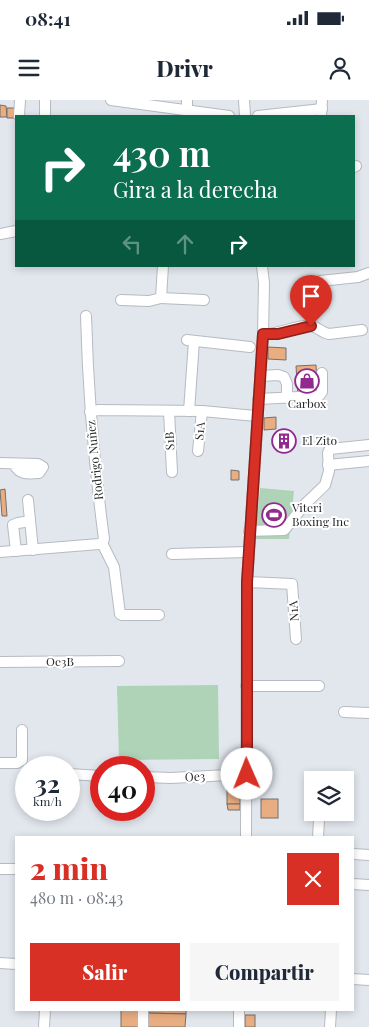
<!DOCTYPE html>
<html lang="es">
<meta charset="utf-8">
<style>
:root{--surface:#fff;--page:#f6f6f7;--text:#1f2937;--muted:#747a83;--accent:#d93025}
body{margin:0;font-family:"Playfair Display",serif;background:var(--page);color:var(--text);height:100vh;display:flex;flex-direction:column;font-size:19px;white-space:nowrap}
*{box-sizing:border-box;margin:0}
p{font-size:16px;color:var(--muted)}
.icon{flex:none;width:28px;height:28px;fill:none;stroke:currentColor;stroke-width:2;stroke-linecap:round;stroke-linejoin:round}
.map{position:relative;flex:1;overflow:hidden}
.drawer{position:absolute;left:15px;top:736px;width:339px;height:175px;display:flex;flex-direction:column;background:var(--surface);border-radius:0px;box-shadow:0 2px 8px #0003}
.drawer>*{flex:none}
.guide{position:absolute;left:15px;top:15px;width:340px;height:152px;border-radius:0px;box-shadow:0 2px 8px #0003;background:#0b6e4f;color:#fff;overflow:hidden}
.buttons{position:absolute;left:304px;top:671px;display:grid;gap:10px}
.buttons a{display:grid;place-items:center;width:50px;height:50px;border-radius:0px;background:var(--surface);box-shadow:0 2px 8px #0003;font-size:25px}
.speed{position:absolute;left:15px;top:656px;display:flex;gap:10px;font-size:25px;font-weight:700;text-align:center}
.speed>*{display:grid;place-content:center;width:65px;height:65px;border-radius:50%;background:var(--surface);box-shadow:0 2px 8px #0003;line-height:1}
.speed small{font-size:12px;font-weight:400}
.speed .limit{border:8px solid #d22;background:#fff;color:#111}
.pin{position:absolute;display:grid;place-items:center;width:42px;height:42px;color:#fff;margin:-51px -21px;border-radius:50% 50% 50% 0;rotate:-45deg;box-shadow:0 0 5px #0007}
.pin .icon{rotate:45deg}
.me{position:absolute;width:55px;margin:-28px;rotate:359deg;stroke-linejoin:round;filter:drop-shadow(0 0 4px #0008)}
.turn{display:flex;align-items:center;gap:18px;height:105px;padding:0 15px;font-size:22px}
.turn .icon{width:65px;height:65px;stroke-width:2.5}
.turn b{display:block;font-size:35px;line-height:42px}
.lanes{display:flex;align-items:center;height:48px;padding:0 15px;background:#0003;justify-content:center;gap:25px;direction:ltr}
.lanes .off{opacity:.35}
.round{display:grid;place-items:center;flex:none;width:52px;height:52px;border-radius:0px;background:var(--page)}
.summary{display:flex;align-items:center;justify-content:space-between;height:85px;padding:0 15px}
h1{font-size:30px;font-weight:800;line-height:38px;color:var(--accent)}
.primary-button{display:flex;gap:10px;margin-top:auto;padding:10px 15px}
.primary-button a{flex:1;height:58px;border-radius:0px;background:var(--accent);color:#fff;font-size:20px;font-weight:800;line-height:58px;text-align:center}
.primary-button a+a{background:var(--page);color:var(--text)}
.status{display:flex;justify-content:space-between;align-items:center;height:35px;padding:0 25px;background:var(--surface);direction:ltr}
.status svg{height:14px;fill:currentColor}
header{display:flex;justify-content:space-between;align-items:center;height:65px;padding:0 15px;background:var(--surface);font-size:22px;font-weight:800}
.map>svg:first-child{display:block}
</style>
<div class="status"><b>08:41</b><svg viewBox="0 0 49 12"><path d="M0 12V9h3v3zM5 12V6h3v6zM10 12V3h3v9zM15 12V0h3v12zM26 1h20v11H26zM47 4h2v5h-2z"/></svg></div>
<header><svg class="icon" aria-label="menu" viewBox="0 0 24 24"><path d="M4 6h16M4 12h16M4 18h16"/></svg>Drivr<svg class="icon" aria-label="person" viewBox="0 0 24 24"><circle cx="12" cy="8" r="4"/><path d="M4 21q1-7 8-7t8 7"/></svg></header>
<div class="map">
<svg width="369" height="927" viewBox="0 0 369 927">
<rect width="100%" height="100%" fill="#e2e7ee"/>
<g fill="#afd3b6">
<polygon points="260,388 294,391 289,439 255,439"/>
<polygon points="218,585 219,659 119,660 117,586"/>
</g>
<g fill="#e9ad82" stroke="#756f6a">
<polygon points="0,5 6,6 7,17 0,17"/>
<polygon points="7,8 19,8 16,18 7,18"/>
<polygon points="268,247 286,248 286,260 268,259"/>
<polygon points="316,265 318,296 298,297 296,266"/>
<polygon points="276,317 276,329 264,330 264,318"/>
<polygon points="293,334 295,346 274,348 273,336"/>
<polygon points="231,370 239,371 239,380 231,380"/>
<polygon points="5,389 7,416 2,416 0,390"/>
<rect x="227" y="684" width="13" height="20"/>
<rect x="261" y="699" width="17" height="19"/>
<polygon points="227,704 240,704 240,710 228,710"/>
<polygon points="121,910 140,910 139,927 121,927"/>
<polygon points="147,910 186,910 186,914 147,913"/>
<polygon points="147,913 186,914 185,927 147,927"/>
<rect x="245" y="915" width="10" height="12"/>
</g>
<g fill="none" stroke-linecap="round" stroke-linejoin="round">
<g stroke="#b6bac1" stroke-width="12">
<g id="minor">
<polyline points="111,0 229,16"/>
<polyline points="187,0 187,10"/>
<polyline points="244,0 245,16"/>
<polyline points="19,16 20,0"/>
<polyline points="45,16 45,0"/>
<polyline points="258,16 322,9"/>
<polyline points="321,16 322,0"/>
<polyline points="354,67 356,66"/>
<polyline points="0,134 16,131"/>
<polyline points="320,181 358,177 369,173"/>
<polyline points="161,198 204,200"/>
<polyline points="121,200 149,201 161,198 163,166"/>
<path d="M 263,234 C 280,235 297,224 311,226 C 318,227 322,233 329,234 L 362,230"/>
<polyline points="187,240 250,247"/>
<polyline points="260,276 278,275 284,277 287,284 287,298"/>
<polyline points="258,299 319,296 322,292 322,273"/>
<polyline points="169,311 172,372"/>
<polyline points="189,311 194,241"/>
<polyline points="90,312 98,310 202,311 257,316"/>
<polyline points="198,351 202,311"/>
<path d="M 0,363 L 38,364 L 43,367 L 39,373 C 28,374 19,375 14,364"/>
<polyline points="328,365 369,361"/>
<polyline points="28,400 33,450"/>
<polyline points="249,431 284,430 286,428 305,404 325,385 329,371 328,353 330,349 369,345"/>
<polyline points="102,443 114,467 120,514 122,515 159,515"/>
<polyline points="16,451 13,425 18,423 30,421"/>
<path d="M 0,452 L 99,444 L 102,443 L 104,439 C 94,364 88,290 86,216"/>
<polyline points="172,454 248,452"/>
<polyline points="247,482 292,484 296,539"/>
<polyline points="0,562 119,561"/>
<polyline points="246,586 319,586"/>
<polyline points="344,612 369,613"/>
<polyline points="0,663 17,663 22,660 22,630"/>
<polyline points="69,674 101,676"/>
<polyline points="144,677 171,678 247,674"/>
<polyline points="246,738 247,482 263,234 264,183 262,166"/>
<polyline points="318,738 319,719"/>
<polyline points="353,754 369,755"/>
<polyline points="0,769 16,769"/>
<polyline points="352,784 369,785"/>
<polyline points="0,863 16,864"/>
<polyline points="352,879 369,880"/>
<polyline points="44,927 45,910"/>
<polyline points="143,927 143,910"/>
<polyline points="239,927 239,910"/>
<polyline points="330,927 331,910"/>
</g>
</g>
<use href="#minor" stroke="#fff" stroke-width="10"/>
</g>
<g fill="none" stroke-linecap="round" stroke-linejoin="round">
<g stroke="#8d1f18" stroke-width="12">
<polyline id="route" points="247,674 247,482 263,234 278,234 311,226"/>
</g>
<use href="#route" stroke="#d93025" stroke-width="9"/>
</g>
<defs>
<g id="shop-ring" transform="scale(1.25)"><circle r="9.5" fill="#fff" stroke="#912a8f" stroke-width="1.5"/><path d="M-5-2.5h2.3a2.7 3.5 0 0 1 5.4 0H5L5.5 6h-11ZM-1.5-2.5h3a1.5 2.3 0 0 0-3 0Z" fill="#912a8f"/></g>
<g id="building-ring" transform="scale(1.25)"><circle r="9.5" fill="#fff" stroke="#912a8f" stroke-width="1.5"/><path d="M-4-6H4V6H1V3H-1V6H-4ZM-2.5-4.3h1.7v1.8h-1.7ZM.8-4.3h1.7v1.8H.8ZM-2.5-1h1.7V.8h-1.7ZM.8-1h1.7V.8H.8Z" fill="#912a8f"/></g>
<g id="stadium-ring" transform="scale(1.25)"><circle r="9.5" fill="#fff" stroke="#912a8f" stroke-width="1.5"/><path d="M0-5a6.5 5 0 1 0 0 10a6.5 5 0 1 0 0-10ZM-3.5-1.8h7v3.6h-7Z" fill="#912a8f"/></g>
</defs>
<g fill-rule="evenodd">
<use href="#shop-ring" x="307" y="281"/>
<use href="#building-ring" x="284" y="341"/>
<use href="#stadium-ring" x="274" y="415"/>
</g>
<g text-anchor="middle" stroke-width="4" stroke-linejoin="round" paint-order="stroke">
<g font-size="12" fill="#28292c" stroke="#fff" text-anchor="start">
<text x="307" y="308" text-anchor="middle">Carbox</text>
<text x="302" y="345">El Zito</text>
<text x="292" y="412">Viteri<tspan x="292" dy="14">Boxing Inc</tspan></text>
</g>
<g font-size="12" fill="#28292c" stroke="#fff">
<text transform="translate(200 331) rotate(-85)" y="4">S1A</text>
<text transform="translate(170 341) rotate(-93)" y="4">S1B</text>
<text transform="translate(95 360) rotate(-96)" y="4">Rodrigo Nuñez</text>
<text transform="translate(294 511) rotate(-94)" y="4">N1A</text>
<text x="60" y="566">Oe3B</text>
<text transform="translate(195 677) rotate(-3)" y="4">Oe3</text>
</g>
</g>
</svg>
<div class="buttons">
<a><svg class="icon" aria-label="layers" viewBox="0 0 24 24"><path d="M12 4l9 5-9 5-9-5zM3 14l9 5 9-5"/></svg></a>
</div>
<div class="speed"><div>32<small>km/h</small></div><div class="limit">40</div></div>
<div class="pin" style="left:311px;top:226px;background:#d93025"><svg class="icon" aria-label="arrive" viewBox="0 0 24 24"><path d="M6 21V4h12l-3 4 3 4H6"/></svg></div>
<svg class="me" style="left:247px;top:674px" viewBox="-20 -20 40 40"><circle r="19" fill="#fff"/><path d="M0-13L10 11 0 6-10 11z" fill="#d93025"/></svg>
<div class="guide">
<div class="turn"><svg class="icon" aria-label="right" viewBox="0 0 24 24"><path d="M7 20v-9h11M14 6l5 5-5 5"/></svg><div><b>430 m</b>Gira a la derecha</div></div>
<div class="lanes"><svg class="icon off" aria-label="left" viewBox="0 0 24 24"><path d="M17 20v-9H6M10 6l-5 5 5 5"/></svg><svg class="icon off" aria-label="ahead" viewBox="0 0 24 24"><path d="M12 20V5M6 11l6-6 6 6"/></svg><svg class="icon" aria-label="right" viewBox="0 0 24 24"><path d="M7 20v-9h11M14 6l5 5-5 5"/></svg></div>
</div>
<section class="drawer">
<div class="summary"><div><h1>2 min</h1><p>480 m · 08:43</p></div><a class="round" style="background:#d93025;color:#fff"><svg class="icon" aria-label="close" viewBox="0 0 24 24"><path d="M6 6l12 12M18 6L6 18"/></svg></a></div>
<div class="primary-button"><a>Salir</a><a>Compartir</a></div>
</section>
</div>
